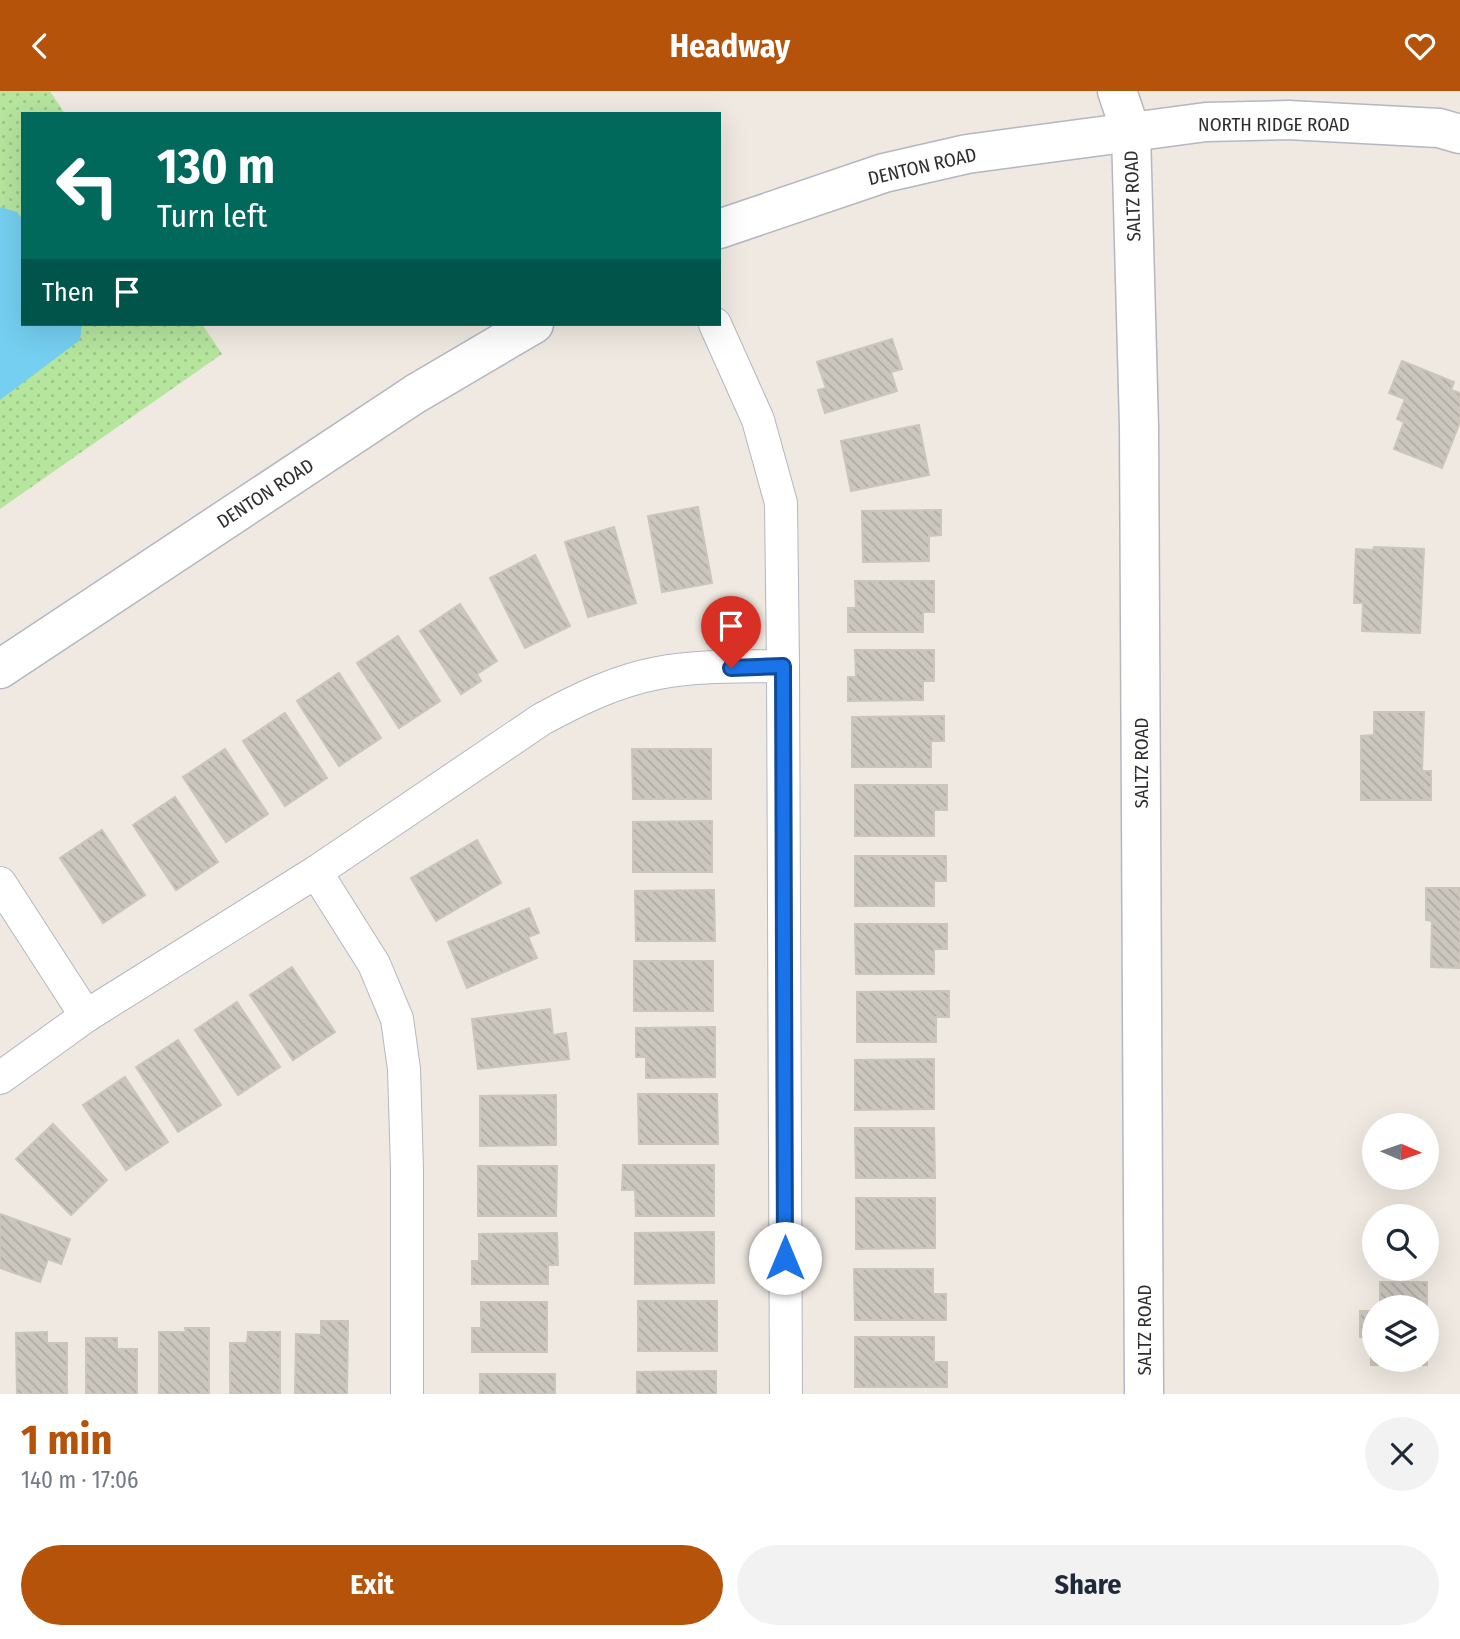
<!DOCTYPE html>
<meta charset="utf-8">
<style>
:root{--surface:#fff;--page:#f2f2f3;--text:#1f2937;--muted:#747a83;--accent:#b45309}
body{margin:0;font-family:"Fira Sans Condensed",sans-serif;background:var(--page);color:var(--text);height:100vh;display:flex;flex-direction:column;font-size:26px;white-space:nowrap}
*{box-sizing:border-box;margin:0}
p{font-size:23px;color:var(--muted)}
.icon{flex:none;width:38px;height:38px;fill:none;stroke:currentColor;stroke-width:2;stroke-linecap:round;stroke-linejoin:round}
.map{position:relative;height:1303px;overflow:hidden}
.panel{display:flex;flex-direction:column;background:var(--surface);flex:1}
.panel>*{flex:none}
.guide{position:absolute;left:21px;top:21px;width:700px;height:214px;border-radius:0px;box-shadow:0 7px 28px #0002;background:#00695c;color:#fff;overflow:hidden}
.needle{width:46px;rotate:92deg}
.tools{position:absolute;left:1362px;top:1022px;display:grid;gap:14px}
.tools a{display:grid;place-items:center;width:77px;height:77px;border-radius:50%;background:var(--surface);box-shadow:0 7px 28px #0002;font-size:35px}
.pin{position:absolute;display:grid;place-items:center;width:60px;height:60px;color:#fff;margin:-72px -30px;border-radius:50% 50% 50% 0;rotate:-45deg;box-shadow:0 0 7px #0007}
.pin .icon{rotate:45deg}
.me{position:absolute;width:77px;margin:-38px;rotate:0deg;stroke-linejoin:round;filter:drop-shadow(0 0 5px #0008)}
.turn{display:flex;align-items:center;gap:24px;height:147px;padding:0 21px;font-size:32px}
.turn .icon{width:91px;height:91px;stroke-width:2.5}
.turn b{display:block;font-size:49px;line-height:60px}
.then{display:flex;align-items:center;height:66px;padding:0 21px;background:#0003;gap:14px;font-size:26px}
.round{display:grid;place-items:center;flex:none;width:74px;height:74px;border-radius:37px;background:var(--page)}
.headline{display:flex;align-items:center;justify-content:space-between;height:119px;padding:0 21px}
h1{font-size:42px;font-weight:700;line-height:52px;color:var(--accent)}
.action{display:flex;gap:14px;margin-top:auto;padding:14px 21px}
.action a{flex:1;height:80px;border-radius:42px;background:var(--accent);color:#fff;font-size:28px;font-weight:700;line-height:80px;text-align:center}
.action a+a{background:var(--page);color:var(--text)}
header{display:flex;justify-content:space-between;align-items:center;height:91px;padding:0 21px;background:var(--accent);color:#fff;font-size:32px;font-weight:700}
.map>svg:first-child{display:block}
</style>
<header><svg class="icon" aria-label="back" viewBox="0 0 24 24"><path d="M15 5l-7 7 7 7"/></svg>Headway<svg class="icon" aria-label="heart" viewBox="0 0 24 24"><path d="M12 20l-8-8c-3-5 5-10 8-4 3-6 11-1 8 4z"/></svg></header>
<div class="map">
<svg width="1460" height="1303" viewBox="0 0 1460 1303">
<defs>
<pattern id="grass-dots" width="8" height="8" patternUnits="userSpaceOnUse" patternTransform="scale(1.75)"><rect width="8" height="8" fill="#b6e59e"/><path d="M2 2h.1M6 6h.1" fill="none" stroke="#9dc588" stroke-width="1.8" stroke-linecap="round"/></pattern>
<pattern id="building-back-hatch" width="6" height="6" patternUnits="userSpaceOnUse" patternTransform="scale(1.75)"><rect width="6" height="6" fill="#cbc7bf"/><path d="M-1 5l2 2M0 0l6 6M5-1l2 2" fill="none" stroke="#afaba4"/></pattern>
</defs>
<rect width="100%" height="100%" fill="#efe9e1"/>
<polygon fill="url(#grass-dots)" points="0,0 50,0 65,23 23,23 23,233 202,233 222,263 0,418"/>
<polygon fill="#75cff0" points="0,116 17,121 23,129 23,233 82,233 80,249 0,309"/>
<g fill="url(#building-back-hatch)" stroke="#cbc5ba" stroke-width="2">
<polygon points="892,248 902,278 891,281 897,300 825,322 818,299 826,297 817,271"/>
<polygon points="1402,270 1454,291 1451,299 1460,302 1460,331 1442,377 1394,358 1404,331 1397,328 1405,308 1389,302"/>
<polygon points="919,334 929,384 851,400 841,350"/>
<polygon points="698,416 712,492 662,501 648,425"/>
<polygon points="941,419 941,444 929,445 929,470 863,471 862,420"/>
<polygon points="614,436 636,512 588,526 565,451"/>
<polygon points="1374,456 1424,458 1420,542 1362,540 1363,512 1354,512 1356,458 1373,459"/>
<polygon points="535,464 570,535 525,557 490,487"/>
<polygon points="855,490 934,490 934,521 923,521 923,541 848,541 848,517 856,517"/>
<polygon points="460,513 497,570 477,583 481,590 461,603 420,540"/>
<polygon points="398,545 440,610 399,637 357,572"/>
<polygon points="855,559 934,559 934,590 923,590 923,609 848,610 848,586 856,586"/>
<polygon points="339,582 381,647 339,675 297,610"/>
<polygon points="1374,621 1424,621 1422,680 1431,680 1431,709 1361,709 1361,645 1374,644"/>
<polygon points="285,622 327,687 285,715 243,650"/>
<polygon points="944,625 944,650 931,650 931,676 852,676 852,626"/>
<polygon points="225,658 268,723 226,751 183,686"/>
<polygon points="632,658 711,658 711,708 633,708"/>
<polygon points="855,694 947,694 947,719 934,719 934,745 855,745"/>
<polygon points="175,706 218,771 176,799 133,734"/>
<polygon points="712,730 712,781 633,781 633,731"/>
<polygon points="102,739 145,804 103,832 60,767"/>
<polygon points="477,749 501,792 436,830 411,787"/>
<polygon points="855,765 946,765 946,790 934,790 934,815 855,815"/>
<polygon points="1426,797 1460,797 1460,877 1431,876 1432,830 1426,829"/>
<polygon points="714,799 715,850 636,850 635,800"/>
<polygon points="529,817 539,842 528,846 537,867 467,897 448,851"/>
<polygon points="855,833 947,833 947,858 934,858 934,883 856,883"/>
<rect x="634" y="870" width="79" height="50"/>
<polygon points="292,876 335,941 293,969 250,904"/>
<polygon points="949,900 949,926 936,926 936,951 857,951 857,901"/>
<polygon points="237,911 280,976 238,1004 195,939"/>
<polygon points="550,918 553,944 566,942 569,968 478,978 472,928"/>
<polygon points="715,936 715,986 646,987 646,966 636,966 636,937"/>
<polygon points="178,949 221,1014 178,1041 136,976"/>
<polygon points="934,968 934,1018 855,1019 855,969"/>
<polygon points="125,986 168,1051 126,1079 83,1014"/>
<polygon points="638,1003 717,1003 718,1053 639,1053"/>
<polygon points="556,1004 556,1054 480,1055 480,1005"/>
<polygon points="53,1033 107,1089 71,1124 16,1068"/>
<polygon points="855,1037 934,1037 935,1087 856,1087"/>
<polygon points="623,1074 714,1074 714,1125 636,1125 635,1099 622,1099"/>
<polygon points="478,1075 557,1075 556,1125 478,1125"/>
<polygon points="856,1107 935,1107 935,1157 856,1158"/>
<polygon points="0,1123 70,1148 61,1173 48,1168 40,1191 0,1177"/>
<polygon points="714,1141 714,1192 635,1193 635,1142"/>
<polygon points="557,1142 558,1174 548,1174 548,1193 472,1193 472,1170 479,1170 479,1143"/>
<polygon points="854,1178 933,1178 933,1203 946,1203 946,1229 855,1229"/>
<polygon points="1380,1191 1427,1191 1427,1274 1371,1274 1371,1246 1360,1246 1360,1220 1374,1220 1374,1269 1426,1269 1426,1216 1380,1216"/>
<rect x="638" y="1210" width="79" height="50"/>
<polygon points="481,1211 547,1211 547,1261 472,1261 472,1237 481,1237"/>
<polygon points="321,1230 348,1230 347,1303 295,1303 296,1243 321,1244"/>
<polygon points="185,1237 209,1237 209,1303 159,1303 159,1241 186,1241"/>
<polygon points="47,1241 47,1252 67,1252 67,1303 17,1303 16,1242"/>
<polygon points="248,1241 280,1241 280,1303 230,1303 230,1252 247,1252"/>
<polygon points="855,1246 934,1246 934,1271 947,1271 947,1296 855,1296"/>
<polygon points="86,1247 117,1247 117,1258 137,1258 137,1303 86,1303"/>
<polygon points="716,1280 716,1303 637,1303 637,1281"/>
<rect x="480" y="1283" width="75" height="20"/>
</g>
<g fill="none" stroke-linecap="round" stroke-linejoin="round">
<g stroke="#b4b7c1" stroke-width="34">
<g id="street">
<polyline points="783,575 786,1303"/>
<polyline points="316,781 374,873 397,928 404,978 407,1078 407,1303"/>
<path d="M 0,792 L 86,925 L 316,781 L 542,628 C 579,608 616,590 658,582 C 698,574 742,576 783,575 L 781,412 L 758,329 L 715,233"/>
<polyline points="0,987 86,925"/>
</g>
</g>
<g stroke="#b4b7c1" stroke-width="41">
<g id="secondary">
<polyline points="1117,0 1131,41 1139,335 1144,1303"/>
<polyline points="719,138 884,82 967,63 1206,31 1288,29 1439,37 1460,43"/>
<polyline points="0,578 415,303 534,233"/>
</g>
</g>
<use href="#street" stroke="#fff" stroke-width="32"/>
<use href="#secondary" stroke="#fff" stroke-width="38"/>
</g>
<g fill="none" stroke-linecap="round" stroke-linejoin="round">
<g stroke="#114b97" stroke-width="18">
<polyline id="route" points="731,577 783,575 785,1167"/>
</g>
<use href="#route" stroke="#1a73e8" stroke-width="12"/>
</g>
<g text-anchor="middle" stroke-width="5" stroke-linejoin="round" paint-order="stroke">
<g font-size="19" fill="#2e2e2e" stroke="#fff">
<text x="1274" y="40">NORTH RIDGE ROAD</text>
<text transform="translate(922 75) rotate(-13)" y="7">DENTON ROAD</text>
<text transform="translate(1132 105) rotate(-92)" y="7">SALTZ ROAD</text>
<text transform="translate(265 402) rotate(-33)" y="7">DENTON ROAD</text>
<text transform="translate(1141 672) rotate(-90)" y="7">SALTZ ROAD</text>
<text transform="translate(1144 1239) rotate(-90)" y="7">SALTZ ROAD</text>
</g>
</g>
</svg>
<div class="tools">
<a><svg class="needle" viewBox="-14 -14 28 28"><path d="M0-13l5 13h-10z" fill="#e53935"/><path d="M0 13l5-13h-10z" fill="#747a83"/></svg></a>
<a><svg class="icon" aria-label="search" viewBox="0 0 24 24"><circle cx="10" cy="10" r="6"/><path d="M15 15l6 6"/></svg></a>
<a><svg class="icon" aria-label="layers" viewBox="0 0 24 24"><path d="M12 4l9 5-9 5-9-5zM3 14l9 5 9-5"/></svg></a>
</div>
<div class="pin" style="left:731px;top:577px;background:#d93025"><svg class="icon" aria-label="arrive" viewBox="0 0 24 24"><path d="M6 21V4h12l-3 4 3 4H6"/></svg></div>
<svg class="me" style="left:785px;top:1167px" viewBox="-20 -20 40 40"><circle r="19" fill="#fff"/><path d="M0-13L10 11 0 6-10 11z" fill="#1a73e8"/></svg>
<div class="guide">
<div class="turn"><svg class="icon" aria-label="left" viewBox="0 0 24 24"><path d="M17 20v-9H6M10 6l-5 5 5 5"/></svg><div><b>130 m</b>Turn left</div></div>
<div class="then">Then<svg class="icon" aria-label="arrive" viewBox="0 0 24 24"><path d="M6 21V4h12l-3 4 3 4H6"/></svg></div>
</div>
</div>
<section class="panel">
<div class="headline"><div><h1>1 min</h1><p>140 m · 17:06</p></div><a class="round"><svg class="icon" aria-label="close" viewBox="0 0 24 24"><path d="M6 6l12 12M18 6L6 18"/></svg></a></div>
<div class="action"><a>Exit</a><a>Share</a></div>
</section>
